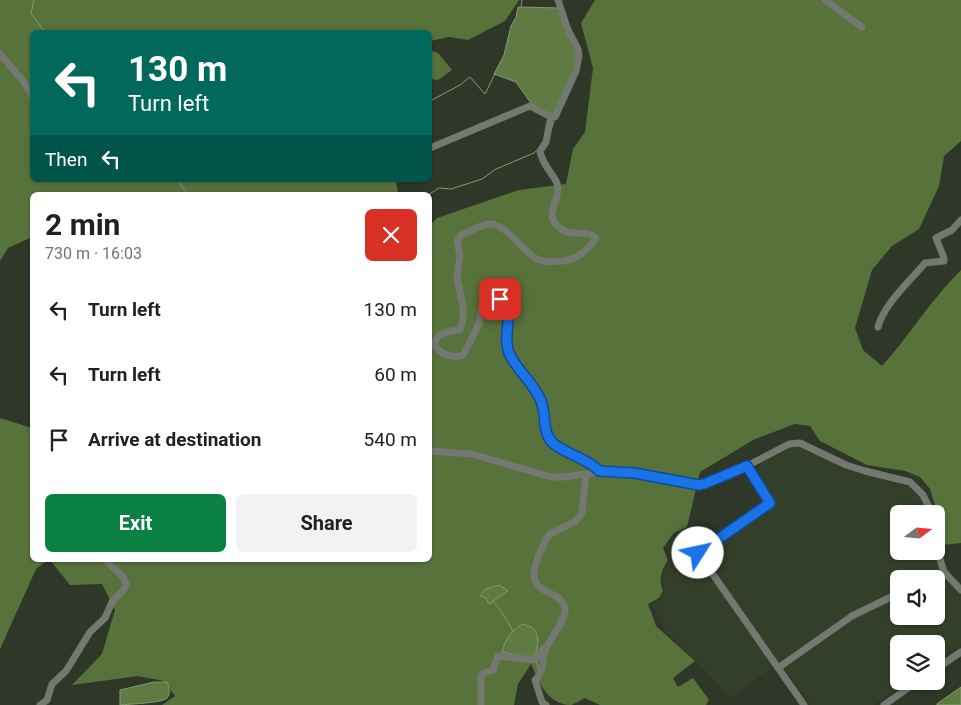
<!DOCTYPE html>
<meta charset="utf-8">
<style>
:root{--surface:#fff;--page:#f2f2f2;--text:#202124;--muted:#757577;--accent:#0b8043}
body{margin:0;font-family:Roboto,sans-serif;background:var(--page);color:var(--text);height:100vh;display:flex;flex-direction:column;font-size:19px;white-space:nowrap}
*{box-sizing:border-box;margin:0}
p{font-size:16px;color:var(--muted)}
.icon{flex:none;width:28px;height:28px;fill:none;stroke:currentColor;stroke-width:2;stroke-linecap:round;stroke-linejoin:round}
.map{position:relative;flex:1;overflow:hidden}
.panel{position:absolute;left:30px;top:192px;width:402px;height:370px;display:flex;flex-direction:column;background:var(--surface);border-radius:8px;box-shadow:0 1px 4px #0004}
.panel>*{flex:none}
.banner{position:absolute;left:30px;top:30px;width:402px;height:152px;border-radius:8px;box-shadow:0 1px 4px #0004;background:#00695c;color:#fff;overflow:hidden}
.needle{width:32px;rotate:74deg}
.fabs{position:absolute;left:890px;top:505px;display:grid;gap:10px}
.fabs a{display:grid;place-items:center;width:55px;height:55px;border-radius:8px;background:var(--surface);box-shadow:0 1px 4px #0004;font-size:25px}
.pin{position:absolute;display:grid;place-items:center;width:42px;height:42px;color:#fff;margin:-21px;border-radius:10px;box-shadow:0 2px 8px #0006}
.me{position:absolute;width:55px;margin:-28px;rotate:55deg;stroke-linejoin:round;filter:drop-shadow(0 0 4px #0008)}
.turn{display:flex;align-items:center;gap:18px;height:105px;padding:0 15px;font-size:22px}
.turn .icon{width:65px;height:65px;stroke-width:2.5}
.turn b{display:block;font-size:35px;line-height:42px}
.then{display:flex;align-items:center;height:48px;padding:0 15px;background:#0003;gap:10px;font-size:19px}
.round{display:grid;place-items:center;flex:none;width:52px;height:52px;border-radius:8px;background:var(--page)}
.overview{display:flex;align-items:center;justify-content:space-between;height:85px;padding:0 15px}
h1{font-size:30px;font-weight:700;line-height:38px}
.action{display:flex;gap:10px;margin-top:auto;padding:10px 15px}
.action a{flex:1;height:58px;border-radius:8px;background:var(--accent);color:#fff;font-size:20px;font-weight:700;line-height:58px;text-align:center}
.action a+a{background:var(--page);color:var(--text)}
ul{padding:0;list-style:none}
li{display:flex;align-items:center;gap:15px;height:65px;padding:0 15px}
li div{flex:1}
li b{display:block;font-size:19px}
li em{font-style:normal}
.map>svg:first-child{display:block}
</style>
<div class="map">
<svg width="961" height="705" viewBox="0 0 961 705">
<rect width="100%" height="100%" fill="#2f3728"/>
<path fill="#343f29" fill-rule="evenodd" d="M 801,446 L 842,467 L 860,473 L 900,482 L 910,487 L 917,492 L 922,499 L 927,514 L 899,514 L 899,551 L 934,551 L 948,582 L 961,595 L 961,645 L 936,662 L 936,644 L 899,644 L 899,681 L 908,681 L 874,705 L 811,705 L 779,662 L 730,698 L 706,671 L 666,631 L 652,604 L 661,599 L 665,590 L 661,584 L 666,566 L 671,560 L 665,548 L 675,535 L 685,533 L 710,548 L 776,502 L 760,476 L 758,471 L 759,467 L 764,459 L 789,447 ZM 899,579 L 936,579 L 936,616 L 899,616 Z"/>
<g fill="#58723c">
<polygon points="0,0 519,0 505,21 468,40 449,37 430,41 430,32 32,32 32,180 396,180 398,195 32,195 32,237 8,248 0,261"/>
<path d="M 595,0 L 961,0 L 961,141 L 944,156 L 939,186 L 919,229 L 892,246 L 872,270 L 855,328 L 863,350 L 882,366 C 910,335 931,299 961,270 L 961,543 L 943,545 L 937,512 L 930,489 L 920,477 L 905,471 L 867,465 L 820,441 L 810,426 L 795,424 L 753,440 L 700,472 L 687,527 L 674,533 L 663,548 L 668,560 C 662,569 658,581 663,591 L 659,598 L 648,604 L 656,626 L 695,661 L 673,678 L 678,687 L 693,678 L 709,700 L 706,705 L 600,705 L 585,698 C 581,700 575,704 571,705 C 547,705 538,680 531,664 L 518,684 L 514,705 L 162,705 L 175,696 L 164,681 L 138,676 L 72,685 L 102,654 L 115,610 L 102,584 L 70,585 L 50,560 L 430,560 L 430,225 L 437,218 L 519,190 L 566,184 L 573,149 L 585,132 L 593,68 L 581,23 Z"/>
<polygon points="430,50 438,53 452,70 438,80 430,79"/>
<polygon points="0,418 32,428 32,560 48,560 36,569 0,649"/>
</g>
<g fill="#5f7a43" stroke="#869b71">
<polygon points="518,7 559,8 576,50 577,63 553,115 533,106 516,82 494,74 504,55 511,26 516,17"/>
<polygon points="499,585 508,591 489,604 486,598 480,596 486,589"/>
<path d="M 523,624 L 533,628 C 540,636 539,648 533,658 L 502,652 C 504,641 513,628 523,624 Z"/>
<path d="M 154,682 L 167,682 C 169,686 171,694 167,698 C 163,703 129,704 120,705 L 120,690 Z"/>
<polygon points="961,687 961,705 937,705 937,704"/>
</g>
<g fill="none" stroke-linecap="round" stroke-linejoin="round">
<g stroke="#869b71" stroke-width="1">
<path d="M 34,0 L 31,13 C 35,20 41,25 44,32"/>
<polyline points="521,7 522,0"/>
<polyline points="430,101 460,85 470,77 485,94 495,74"/>
<polyline points="552,127 554,121"/>
<polyline points="177,180 189,195"/>
<polyline points="428,195 439,188 451,189 482,179 496,169 534,153 538,149"/>
<path d="M 493,601 C 500,609 510,624 513,632"/>
<polyline points="536,660 538,668"/>
</g>
<g stroke="#737870" stroke-width="7">
<polyline points="825,0 862,27"/>
<polyline points="0,54 24,82 32,96"/>
<path d="M 551,116 L 546,142 L 540,151 C 542,167 559,178 558,189 C 557,206 542,217 563,230 C 574,237 586,229 596,238 C 587,250 579,259 563,261 C 556,261 546,263 539,260 C 523,254 508,224 490,224 C 481,224 469,232 461,235 L 457,241 L 460,256 L 457,277 L 463,307 L 463,318 L 460,330 C 449,331 438,332 434,343 C 438,354 452,359 463,355 L 479,324 L 482,307 L 487,301 L 496,299 L 504,301 C 514,316 502,336 509,353 C 516,371 534,383 541,401 C 547,415 541,433 554,444 C 568,455 586,458 599,471"/>
<polyline points="430,148 530,106 549,116 555,117 576,71 579,56 578,49 568,30 558,0"/>
<path d="M 878,327 C 884,304 910,281 925,263 L 944,261 L 944,258 L 936,238 L 952,230 L 961,220"/>
<polyline points="430,451 472,454 551,477 563,477 607,471 634,473 693,484 704,484 747,466 789,444 800,443 846,465 865,471 910,482 923,495 929,507 931,514"/>
<polyline points="747,466 770,503 698,553 804,705"/>
<polyline points="936,546 944,572 961,590"/>
<polyline points="929,579 944,572"/>
<polyline points="778,668 852,616 899,593"/>
<polyline points="936,669 961,652"/>
<polyline points="40,705 47,700 52,684 66,671 90,632 105,618 112,602 125,588 126,583 123,577 105,560"/>
<polyline points="481,705 481,676 484,673 493,670 498,656 533,660 537,657 544,648"/>
<path d="M 546,705 L 542,702 L 535,680 C 544,672 542,661 545,651 C 549,639 566,621 565,609 C 562,586 521,599 538,558 C 541,550 544,541 550,534 L 576,521 L 582,513 L 586,474"/>
<polyline points="884,705 918,681"/>
</g>
</g>
<g fill="none" stroke-linecap="round" stroke-linejoin="round">
<g stroke="#114b97" stroke-width="12">
<path id="route" d="M 500,299 L 504,301 C 514,316 502,336 509,353 C 517,371 534,383 541,401 C 547,415 541,433 554,444 C 568,455 587,458 599,471 L 634,473 L 699,485 L 704,484 L 747,466 L 770,503 L 698,553"/>
</g>
<use href="#route" stroke="#1a73e8" stroke-width="9"/>
</g>
</svg>
<div class="fabs">
<a><svg class="needle" viewBox="-14 -14 28 28"><path d="M0-13l5 13h-10z" fill="#e53935"/><path d="M0 13l5-13h-10z" fill="#757577"/></svg></a>
<a><svg class="icon" aria-label="sound" viewBox="0 0 24 24"><path d="M4 9h4l5-4v14l-5-4H4zM17 9q2 3 0 6"/></svg></a>
<a><svg class="icon" aria-label="layers" viewBox="0 0 24 24"><path d="M12 4l9 5-9 5-9-5zM3 14l9 5 9-5"/></svg></a>
</div>
<div class="pin" style="left:500px;top:299px;background:#d93025"><svg class="icon" aria-label="arrive" viewBox="0 0 24 24"><path d="M6 21V4h12l-3 4 3 4H6"/></svg></div>
<svg class="me" style="left:698px;top:553px" viewBox="-20 -20 40 40"><circle r="19" fill="#fff"/><path d="M0-13L10 11 0 6-10 11z" fill="#1a73e8"/></svg>
<div class="banner">
<div class="turn"><svg class="icon" aria-label="left" viewBox="0 0 24 24"><path d="M17 20v-9H6M10 6l-5 5 5 5"/></svg><div><b>130 m</b>Turn left</div></div>
<div class="then">Then<svg class="icon" aria-label="left" viewBox="0 0 24 24"><path d="M17 20v-9H6M10 6l-5 5 5 5"/></svg></div>
</div>
<section class="panel">
<div class="overview"><div><h1>2 min</h1><p>730 m · 16:03</p></div><a class="round" style="background:#d93025;color:#fff"><svg class="icon" aria-label="close" viewBox="0 0 24 24"><path d="M6 6l12 12M18 6L6 18"/></svg></a></div>
<ul>
<li><svg class="icon" aria-label="left" viewBox="0 0 24 24"><path d="M17 20v-9H6M10 6l-5 5 5 5"/></svg><div><b>Turn left</b></div><em>130 m</em></li>
<li><svg class="icon" aria-label="left" viewBox="0 0 24 24"><path d="M17 20v-9H6M10 6l-5 5 5 5"/></svg><div><b>Turn left</b></div><em>60 m</em></li>
<li><svg class="icon" aria-label="arrive" viewBox="0 0 24 24"><path d="M6 21V4h12l-3 4 3 4H6"/></svg><div><b>Arrive at destination</b></div><em>540 m</em></li>
</ul>
<div class="action"><a>Exit</a><a>Share</a></div>
</section>
</div>
